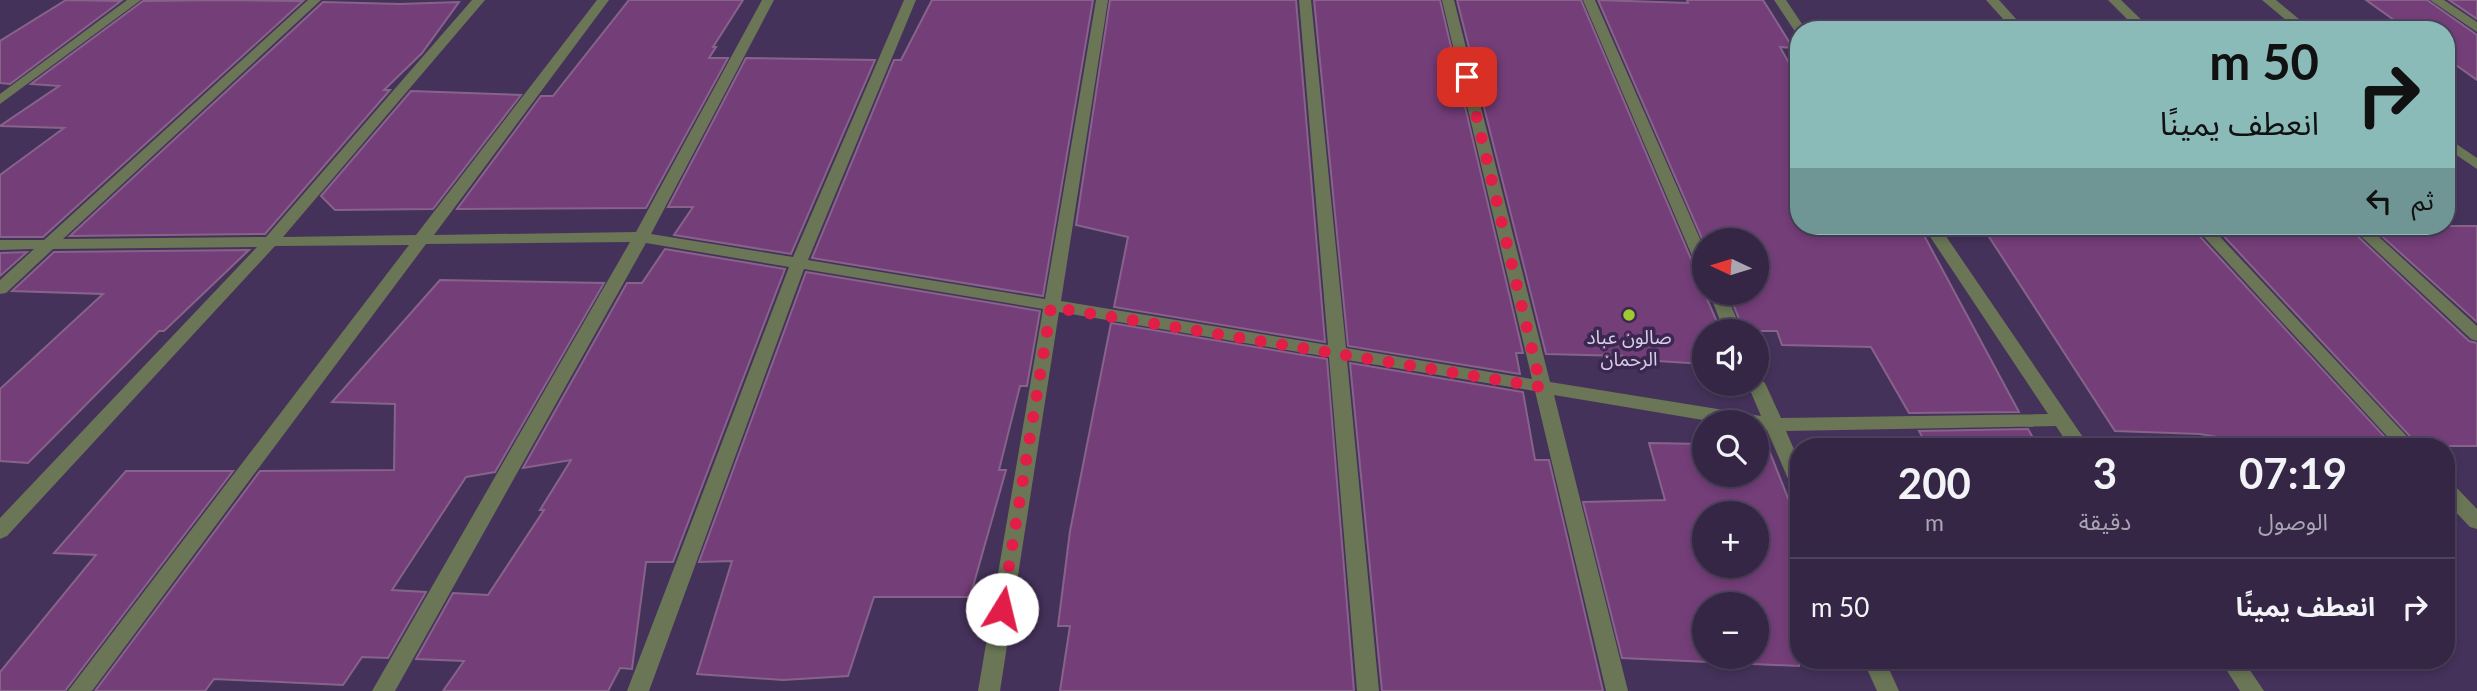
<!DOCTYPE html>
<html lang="ar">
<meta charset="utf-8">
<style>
:root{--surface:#342644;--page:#3c2e4b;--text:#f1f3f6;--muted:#a9a5b2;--line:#4e435d}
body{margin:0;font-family:Lato,"Noto Sans Arabic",sans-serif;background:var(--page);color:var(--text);direction:rtl;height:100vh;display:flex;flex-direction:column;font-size:26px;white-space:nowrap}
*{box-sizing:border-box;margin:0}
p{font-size:23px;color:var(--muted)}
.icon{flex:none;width:38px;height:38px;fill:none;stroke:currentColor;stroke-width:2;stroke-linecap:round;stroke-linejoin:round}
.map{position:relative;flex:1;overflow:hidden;direction:ltr}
.details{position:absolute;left:1790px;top:438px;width:665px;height:231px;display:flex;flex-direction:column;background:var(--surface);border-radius:28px;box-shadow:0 4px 10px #0003,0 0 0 2px var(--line);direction:rtl}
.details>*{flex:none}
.banner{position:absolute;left:1790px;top:21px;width:665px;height:214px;border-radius:28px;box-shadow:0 4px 10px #0003,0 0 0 2px var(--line);direction:rtl;background:#8bbbb9;color:#111;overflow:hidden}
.needle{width:46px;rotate:274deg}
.controls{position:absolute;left:1692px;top:228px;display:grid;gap:14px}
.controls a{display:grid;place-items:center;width:77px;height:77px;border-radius:50%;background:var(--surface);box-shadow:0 4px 10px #0003,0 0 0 2px var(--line);font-size:35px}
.pin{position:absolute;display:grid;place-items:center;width:60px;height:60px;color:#fff;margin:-30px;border-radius:14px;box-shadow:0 4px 10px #0006}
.me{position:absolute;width:77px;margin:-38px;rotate:9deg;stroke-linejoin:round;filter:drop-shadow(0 0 5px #0008)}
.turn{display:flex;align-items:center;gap:24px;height:147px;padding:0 21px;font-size:32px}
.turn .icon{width:91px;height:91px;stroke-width:2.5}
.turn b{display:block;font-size:49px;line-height:60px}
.then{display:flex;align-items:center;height:66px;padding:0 21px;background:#0003;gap:14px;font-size:26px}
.eta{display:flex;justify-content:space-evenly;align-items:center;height:119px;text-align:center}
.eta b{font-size:42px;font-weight:700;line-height:49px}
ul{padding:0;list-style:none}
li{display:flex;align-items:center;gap:21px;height:98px;padding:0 21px;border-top:2px solid var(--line)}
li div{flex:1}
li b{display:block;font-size:26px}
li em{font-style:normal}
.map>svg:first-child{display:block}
</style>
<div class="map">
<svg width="2477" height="691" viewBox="0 0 2477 691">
<rect width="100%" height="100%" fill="#45325b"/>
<g fill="#743e79" stroke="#87638a" stroke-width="2" fill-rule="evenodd">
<polygon points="66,0 121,1 10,84 0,83 0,41"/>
<polygon points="222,0 303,1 43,237 0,237 0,175 64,128 0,126 59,86 31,84 143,1"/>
<polygon points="629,0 743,0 713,47 716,47 709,58 728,58 646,208 457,209 541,96 553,96"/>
<polygon points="932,0 1093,0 1043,296 812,258 894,60 901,60"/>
<polygon points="1110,0 1296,0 1325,342 1114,307 1128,237 1076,225"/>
<polygon points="1314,0 1440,0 1523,353 1516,353 1520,374 1348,346"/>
<polygon points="1457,0 1581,0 1694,266 1704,273 1704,292 1721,331 1704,331 1704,364 1626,359 1625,356 1546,354"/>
<polygon points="1598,0 1688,3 1687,0 1763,0 1793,48 1780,47 1799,81 1799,226 1919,226 2019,412 1909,413 1871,347 1782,345 1777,331 1744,331 1728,292 1757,292 1757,240 1704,240 1704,243"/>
<polygon points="2366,0 2427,0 2477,35 2477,80 2446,58 2446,30 2408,30"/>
<polygon points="2449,0 2477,0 2477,19"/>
<polygon points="323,2 400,4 459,2 422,53 384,90 390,90 265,234 70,236"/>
<polygon points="746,58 875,60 791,254 674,235 693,207 668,207"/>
<polygon points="411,91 521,95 433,209 335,210 321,196"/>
<polygon points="1982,226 2187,226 2194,230 2393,446 2256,446 2253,443 2200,434 2115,431"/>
<polygon points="2391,226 2477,226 2477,322 2375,230 2396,230"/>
<polygon points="2218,230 2351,230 2469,341 2477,343 2477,446 2419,446"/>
<polygon points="665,249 785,269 673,562 646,562 632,669 620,668 608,691 443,691 464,661 416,659 453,593 488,595 544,510 540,510 571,460 523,468 627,283 642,283"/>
<polygon points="249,250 164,331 159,331 28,463 0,461 0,389 103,294 12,291 54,252"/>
<polygon points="27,252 0,276 0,253"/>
<polygon points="806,272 1040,311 1027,386 1020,386 999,470 1006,470 970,597 874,597 848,676 783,680 697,674 732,561 699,562"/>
<polygon points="440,280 604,283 495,472 466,477 392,590 426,592 388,658 362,657 343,685 214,679 205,691 95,691 260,471 394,470 395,404 332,402"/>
<polygon points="1111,323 1327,359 1354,691 1060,691 1070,626 1058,626 1070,531"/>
<polygon points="1350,363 1523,392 1535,460 1549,460 1603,691 1382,691"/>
<polygon points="2028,429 2036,443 1964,440 1966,446 1927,446 1919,431"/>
<path d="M 1649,443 L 1704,444 L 1704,474 L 1757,474 L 1757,445 L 1767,445 L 1799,526 L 1799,666 L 1622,658 L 1583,502 L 1665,500 ZM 1704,513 L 1757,513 L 1757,565 L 1704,565 ZM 1704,604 L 1757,604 L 1757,656 L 1704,656 Z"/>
<polygon points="126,471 233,471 65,691 0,691 0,672 96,555 54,553"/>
</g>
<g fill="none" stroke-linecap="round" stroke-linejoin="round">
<g fill="#6a7656" fill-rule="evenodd">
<polygon points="127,0 141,0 0,104 0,94"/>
<polygon points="308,0 321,0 63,239 266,237 472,0 485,0 283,237 416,235 597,0 609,0 434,235 636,232 762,0 774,0 651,234 793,257 904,0 916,0 808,260 1045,299 1096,0 1108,0 1061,301 1328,345 1299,0 1311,0 1346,348 1532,379 1442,0 1454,0 1550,382 1761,416 1747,383 1757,383 1757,377 1765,383 1781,418 2048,414 1923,226 1939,226 2089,446 2069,446 2056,426 1786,431 1799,461 1799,490 1792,488 1767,430 1757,428 1757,422 1715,422 1554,395 1628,691 1606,691 1535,391 1347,360 1379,691 1357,691 1329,357 1059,312 1000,691 978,691 1043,309 804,269 649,691 627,691 789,267 646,243 395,691 372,691 630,242 426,244 92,691 68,691 409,245 275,246 7,536 0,539 0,518 257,247 53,249 6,293 0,294 0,280 34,249 0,250 0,240 44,240"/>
<polygon points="1583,0 1595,0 1704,248 1704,270 1696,265"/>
<polygon points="1774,0 1786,0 1806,30 1796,33"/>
<polygon points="1986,0 1999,0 2026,30 2013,30"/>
<polygon points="2108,0 2121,0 2152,30 2138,30"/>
<polygon points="2262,0 2276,0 2312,30 2298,30"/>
<polygon points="2430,0 2444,0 2477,22 2477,32"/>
<polygon points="2446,137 2477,158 2477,169 2446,148"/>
<polygon points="2194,226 2210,226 2416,446 2396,446"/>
<polygon points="2350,226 2367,226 2477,326 2477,341 2471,339"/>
<polygon points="1709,292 1725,292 1742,331 1724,331"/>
<polygon points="2446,482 2453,484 2477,509 2477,529 2470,527 2446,502"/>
<polygon points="1863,660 1885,660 1899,691 1877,691"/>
<polygon points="2220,660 2243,660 2264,691 2240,691"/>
</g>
</g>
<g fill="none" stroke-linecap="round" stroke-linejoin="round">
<polyline stroke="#e11d48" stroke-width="12" stroke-dasharray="0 21.6" points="1002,609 1051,307 1541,387 1467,77"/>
</g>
<circle fill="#9fca2d" stroke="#3b2850" stroke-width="2.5" cx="1629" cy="315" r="7"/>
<g text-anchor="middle" stroke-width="7" stroke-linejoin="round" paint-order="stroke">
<g font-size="19" fill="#d9cee7" stroke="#3b2850">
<text x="1629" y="344">صالون عباد<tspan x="1629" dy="22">الرحمان</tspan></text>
</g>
</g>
</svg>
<div class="controls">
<a><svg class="needle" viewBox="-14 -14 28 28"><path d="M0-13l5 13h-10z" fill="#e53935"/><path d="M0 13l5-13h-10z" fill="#a9a5b2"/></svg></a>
<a><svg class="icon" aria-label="sound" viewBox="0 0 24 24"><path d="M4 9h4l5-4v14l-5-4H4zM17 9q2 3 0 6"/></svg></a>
<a><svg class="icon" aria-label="search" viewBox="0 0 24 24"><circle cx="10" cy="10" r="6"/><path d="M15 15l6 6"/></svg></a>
<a>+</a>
<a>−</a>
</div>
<div class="pin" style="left:1467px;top:77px;background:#d93025"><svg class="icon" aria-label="arrive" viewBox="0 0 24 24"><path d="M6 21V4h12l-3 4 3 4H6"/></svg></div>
<svg class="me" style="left:1002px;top:609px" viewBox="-20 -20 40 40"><circle r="19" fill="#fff"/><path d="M0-13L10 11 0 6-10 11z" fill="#e11d48"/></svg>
<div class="banner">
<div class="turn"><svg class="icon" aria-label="right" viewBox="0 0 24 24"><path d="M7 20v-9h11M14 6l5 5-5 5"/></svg><div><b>50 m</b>انعطف يمينًا</div></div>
<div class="then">ثم<svg class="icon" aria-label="left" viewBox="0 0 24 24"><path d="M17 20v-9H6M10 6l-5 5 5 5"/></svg></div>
</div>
<section class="details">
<div class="eta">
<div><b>07:19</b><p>الوصول</p></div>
<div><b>3</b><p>دقيقة</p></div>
<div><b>200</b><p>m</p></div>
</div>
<ul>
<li><svg class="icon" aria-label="right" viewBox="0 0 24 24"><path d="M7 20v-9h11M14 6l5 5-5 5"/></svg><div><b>انعطف يمينًا</b></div><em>50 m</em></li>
</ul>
</section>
</div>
